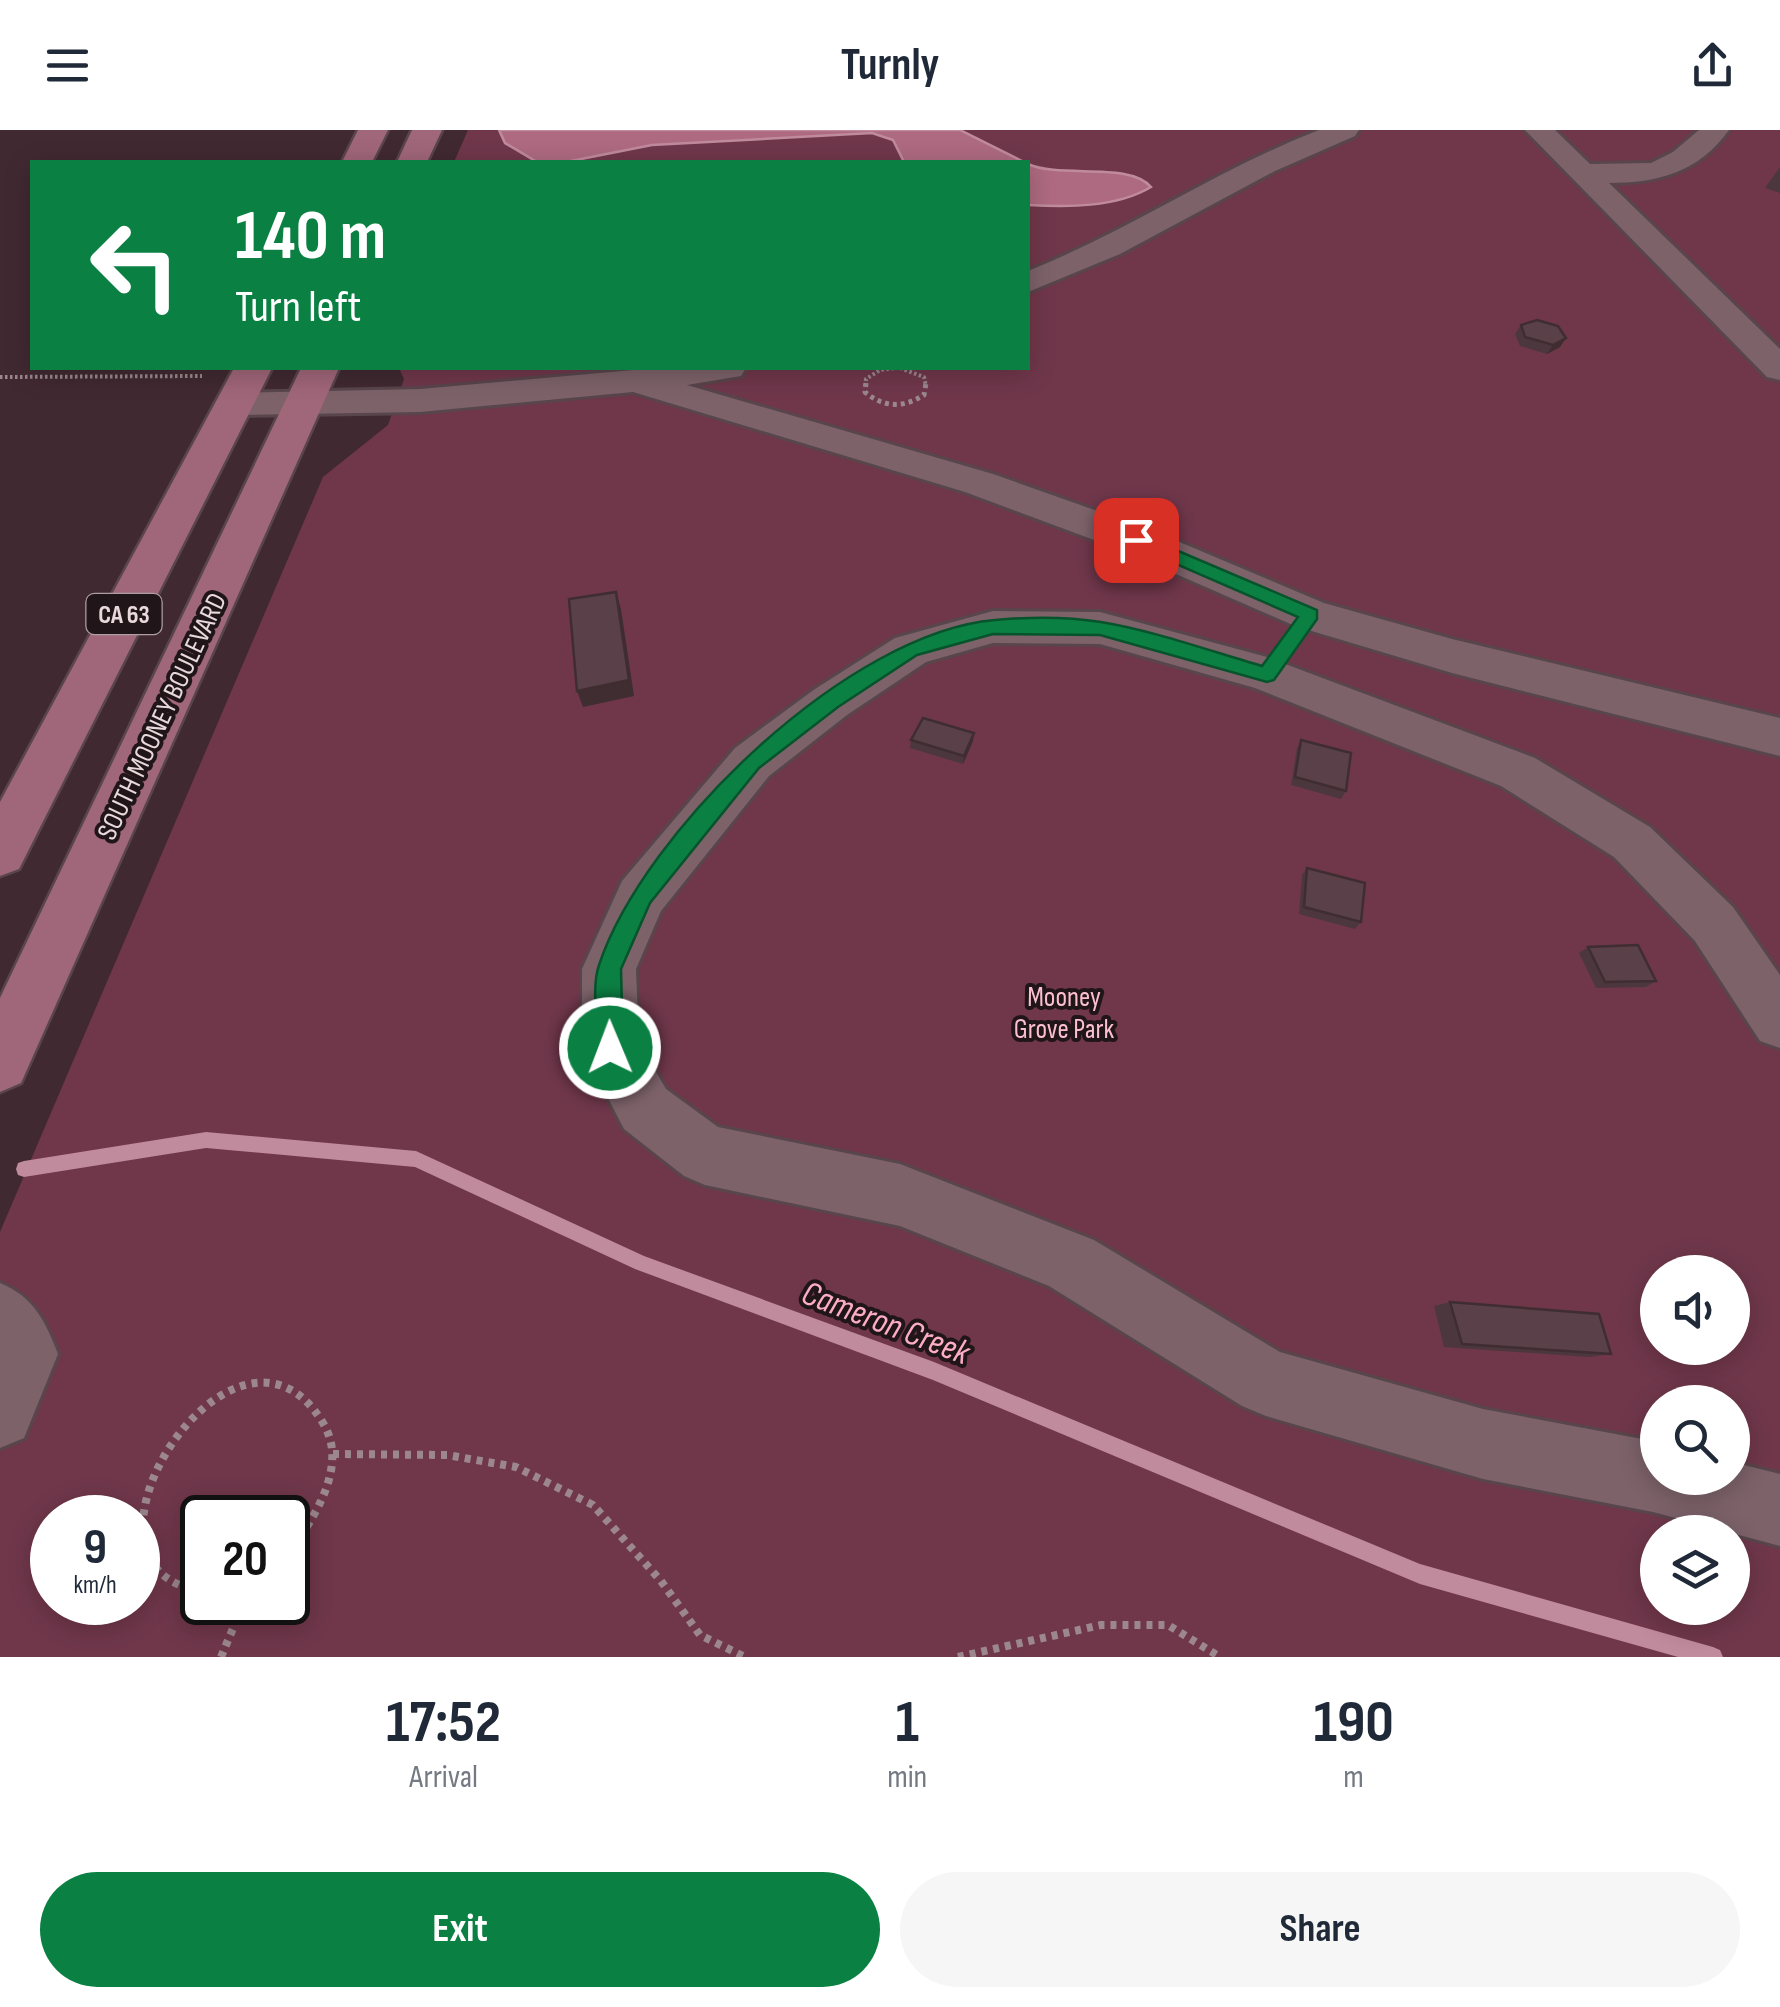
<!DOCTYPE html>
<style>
:root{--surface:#fff;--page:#f6f6f7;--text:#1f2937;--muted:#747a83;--accent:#0b8043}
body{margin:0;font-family:"Sofia Sans Condensed",sans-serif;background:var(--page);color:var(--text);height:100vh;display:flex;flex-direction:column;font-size:38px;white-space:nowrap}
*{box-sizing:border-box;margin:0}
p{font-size:32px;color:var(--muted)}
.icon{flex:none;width:55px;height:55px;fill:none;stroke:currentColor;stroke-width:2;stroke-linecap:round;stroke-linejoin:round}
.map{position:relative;height:1527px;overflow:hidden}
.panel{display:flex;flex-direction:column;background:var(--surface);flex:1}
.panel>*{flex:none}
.guide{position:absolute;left:30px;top:30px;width:1000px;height:210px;border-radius:0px;box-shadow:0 5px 25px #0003;background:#0b8043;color:#fff;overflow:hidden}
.fabs{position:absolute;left:1640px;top:1125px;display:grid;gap:20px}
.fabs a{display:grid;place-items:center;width:110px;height:110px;border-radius:50%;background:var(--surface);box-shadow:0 5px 25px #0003;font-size:50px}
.speed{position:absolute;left:30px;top:1365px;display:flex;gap:20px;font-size:50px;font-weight:700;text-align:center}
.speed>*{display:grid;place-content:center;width:130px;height:130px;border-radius:50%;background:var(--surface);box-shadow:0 5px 25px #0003;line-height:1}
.speed small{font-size:25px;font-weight:400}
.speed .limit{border:5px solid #111;border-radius:15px;background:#fff;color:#111}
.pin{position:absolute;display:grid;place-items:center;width:85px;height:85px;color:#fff;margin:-42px;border-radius:20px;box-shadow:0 5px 15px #0006}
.me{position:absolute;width:110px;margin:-55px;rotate:359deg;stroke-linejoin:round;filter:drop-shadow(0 0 8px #0008)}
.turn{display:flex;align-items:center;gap:35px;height:210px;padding:0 40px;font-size:45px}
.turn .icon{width:130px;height:130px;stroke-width:2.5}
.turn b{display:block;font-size:70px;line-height:85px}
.eta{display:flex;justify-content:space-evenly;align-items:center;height:170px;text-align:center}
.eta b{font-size:60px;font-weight:700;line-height:70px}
.primary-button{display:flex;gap:20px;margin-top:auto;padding:20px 40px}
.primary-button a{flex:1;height:115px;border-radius:60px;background:var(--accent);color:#fff;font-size:40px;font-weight:700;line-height:115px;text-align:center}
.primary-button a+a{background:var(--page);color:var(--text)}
header{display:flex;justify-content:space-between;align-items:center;height:130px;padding:0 40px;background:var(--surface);font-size:45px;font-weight:700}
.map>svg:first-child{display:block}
</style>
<header><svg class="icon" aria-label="menu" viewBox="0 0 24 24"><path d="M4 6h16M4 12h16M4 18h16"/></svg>Turnly<svg class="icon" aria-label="share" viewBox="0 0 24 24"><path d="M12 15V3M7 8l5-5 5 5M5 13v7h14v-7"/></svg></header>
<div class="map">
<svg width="1780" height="1527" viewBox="0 0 1780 1527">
<rect width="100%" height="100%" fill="#412931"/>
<path fill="#70374b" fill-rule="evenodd" d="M 468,0 L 1780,0 L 1780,1527 L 0,1527 L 0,1102 L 323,347 L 388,295 L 404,249 L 399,238 L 1028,238 L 1028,32 L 454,32 ZM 1658,1142 L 1732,1142 L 1732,1218 L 1658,1218 ZM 1658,1272 L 1732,1272 L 1732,1348 L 1658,1348 ZM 52,1388 L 138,1388 L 138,1472 L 52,1472 ZM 202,1388 L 288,1388 L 288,1472 L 202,1472 ZM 1658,1402 L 1732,1402 L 1732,1478 L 1658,1478 Z"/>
<g fill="#ae6a80" stroke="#c08b9c" stroke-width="2.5">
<polygon points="499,0 960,0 1024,32 904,32 893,10 872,3 652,15 571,31 537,32 505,13"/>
<path d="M 1028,34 C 1061,49 1129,31 1151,57 C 1116,78 1067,77 1028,75 Z"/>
</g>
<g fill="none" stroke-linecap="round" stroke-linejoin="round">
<polygon fill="#c08b9c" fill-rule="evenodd" points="206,1002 416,1021 644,1126 934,1232 1420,1434 1713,1517 1720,1520 1723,1527 1678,1527 1420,1454 933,1250 635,1139 415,1037 206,1018 24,1047 18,1045 16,1039 18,1033 24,1031"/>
<g stroke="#59454c" stroke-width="6">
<g id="minor">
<path d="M 1319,0 L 1359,0 L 1355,6 L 1275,41 L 1120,124 L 1028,162 L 1028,141 C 1128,101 1218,39 1319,0 Z"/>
<path d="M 1525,0 L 1555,0 L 1590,34 L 1651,33 L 1673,22 L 1699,0 L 1729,0 C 1699,42 1658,53 1609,53 L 1780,219 L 1780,250 L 1767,247 Z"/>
<polygon points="656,238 746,238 741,246 687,255 993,344 1151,400 1324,473 1452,509 1780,588 1780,626 1452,543 1295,496 1121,420 965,362 633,262 420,282 234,285 221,282 215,274 221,266 234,263 420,259"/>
<polygon points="993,481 1100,482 1267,527 1535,628 1650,697 1733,777 1780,845 1780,918 1760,911 1695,811 1614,727 1501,656 1255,558 1100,514 993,513 926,532 847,585 769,646 661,781 636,839 639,913 666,959 718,997 900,1034 1071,1101 1094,1110 1280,1222 1483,1279 1658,1312 1658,1348 1732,1348 1732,1332 1780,1344 1780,1416 1653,1382 1483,1349 1266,1286 1242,1276 1049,1156 900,1096 705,1055 684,1046 624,999 582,918 582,839 622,751 735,618 815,559 895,508"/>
<path d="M 0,1153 C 34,1167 45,1191 58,1224 L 24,1308 L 0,1318 Z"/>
</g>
</g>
<g stroke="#59454c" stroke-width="5">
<g id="major">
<polygon points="358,0 388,0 372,32 342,32"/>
<polygon points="412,0 442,0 427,32 397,32"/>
<polygon points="234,238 272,238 19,739 0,746 0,672"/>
<polygon points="301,238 339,238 21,953 0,962 0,868"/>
</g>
</g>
<g stroke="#9b878d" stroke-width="4" stroke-dasharray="2.5 2.5" stroke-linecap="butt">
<polyline points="900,238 924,247 926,256"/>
<polyline points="0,247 202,246"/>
<polyline points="865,256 866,249 880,240 896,238"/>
</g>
<path stroke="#9b878d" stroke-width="5" stroke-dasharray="4 4" stroke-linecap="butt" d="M 866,253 L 865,262 C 884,278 903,278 924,265 L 926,253"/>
<g stroke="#9b878d" stroke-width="8" stroke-dasharray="6 6" stroke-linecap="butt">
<polyline points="333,1324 447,1325 516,1337 593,1375 661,1451 700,1505 745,1527"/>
<path d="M 202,1461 C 47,1438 236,1148 323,1293 C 350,1337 312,1390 288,1425"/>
<polyline points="221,1527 234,1496 237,1472"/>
<polyline points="958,1527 1101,1495 1168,1495 1220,1527"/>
</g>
<use href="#minor" fill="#7d626a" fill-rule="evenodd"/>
<use href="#major" fill="#a06679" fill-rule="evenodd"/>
</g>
<g fill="#4d373e">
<polygon points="1780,37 1780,63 1765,58"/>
<polygon points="1521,195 1566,208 1560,217 1547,224 1520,216 1515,204"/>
<polygon points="911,610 973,611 963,634 910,618"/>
<polygon points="1301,610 1346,661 1341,669 1291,655 1297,618"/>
<polygon points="1307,738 1361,792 1355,799 1299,784 1302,745"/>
<polygon points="1588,817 1656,851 1646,857 1596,858 1579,823"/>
<polygon points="1450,1172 1611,1224 1589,1227 1444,1217 1434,1176"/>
</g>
<g fill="#3f2d32">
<polygon points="1566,208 1560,217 1547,224 1553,215"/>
<polygon points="616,462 621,479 634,566 583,577 577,561"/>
<polygon points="974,603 973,611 963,634 964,626"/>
</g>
<g fill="#5a4048" stroke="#3f2d32" stroke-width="2.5">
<polygon points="1537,190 1558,196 1566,208 1553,215 1525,207 1521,195"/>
<polygon points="616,462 629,550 577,561 569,469"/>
<polygon points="923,588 974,603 964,626 911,610"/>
<polygon points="1301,610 1351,623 1346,661 1295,647"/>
<polygon points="1307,738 1365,753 1361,792 1304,777"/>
<polygon points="1638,815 1656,851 1605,852 1588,817"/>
<polygon points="1450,1172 1599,1184 1611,1224 1462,1214"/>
</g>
<path fill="#0b8043" stroke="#07532c" stroke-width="2.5" d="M 1136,403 L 1317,480 L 1317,489 L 1274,550 L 1267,552 L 1100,505 L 993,504 L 917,525 L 838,577 L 759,638 L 650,773 L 621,839 L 623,918 L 619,927 L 610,930 L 602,927 L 598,918 C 598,894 591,858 599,835 C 644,700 849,502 995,490 C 1028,487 1069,487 1101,492 C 1155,501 1210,521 1262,536 L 1298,487 L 1130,414 L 1127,410 Z"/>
<g text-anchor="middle" stroke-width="8" stroke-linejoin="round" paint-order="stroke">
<rect fill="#201619" stroke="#ad9ea2" stroke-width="2.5" x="86.5" y="464" width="75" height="40" rx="8"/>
<g font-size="25" font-weight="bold" fill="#e9d9dd">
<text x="124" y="493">CA 63</text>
</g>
<g font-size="28" fill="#e9d9dd" stroke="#201619">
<text transform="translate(161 586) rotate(-65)" y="10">SOUTH MOONEY BOULEVARD</text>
</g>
<g font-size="28" fill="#fcbfd1" stroke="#201619">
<text x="1064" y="876">Mooney<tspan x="1064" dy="32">Grove Park</tspan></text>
</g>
<g font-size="35" font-style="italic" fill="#fcadc5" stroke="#201619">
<text transform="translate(886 1192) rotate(21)" y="12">Cameron Creek</text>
</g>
</g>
</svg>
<div class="fabs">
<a><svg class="icon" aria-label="sound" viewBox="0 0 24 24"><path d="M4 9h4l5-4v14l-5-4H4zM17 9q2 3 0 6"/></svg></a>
<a><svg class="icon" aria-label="search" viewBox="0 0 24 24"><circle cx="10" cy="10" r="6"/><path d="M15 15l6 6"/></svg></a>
<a><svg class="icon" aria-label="layers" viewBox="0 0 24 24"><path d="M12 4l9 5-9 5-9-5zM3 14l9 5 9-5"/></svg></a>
</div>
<div class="speed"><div>9<small>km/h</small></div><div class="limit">20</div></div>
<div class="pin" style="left:1136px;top:410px;background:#d93025"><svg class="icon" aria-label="arrive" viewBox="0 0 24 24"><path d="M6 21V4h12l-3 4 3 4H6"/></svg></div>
<svg class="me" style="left:610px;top:918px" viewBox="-20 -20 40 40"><circle r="17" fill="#0b8043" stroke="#fff" stroke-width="3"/><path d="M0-11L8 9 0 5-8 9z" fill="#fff"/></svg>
<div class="guide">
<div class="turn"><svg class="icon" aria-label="left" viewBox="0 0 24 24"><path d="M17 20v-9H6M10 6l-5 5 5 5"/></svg><div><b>140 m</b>Turn left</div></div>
</div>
</div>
<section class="panel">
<div class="eta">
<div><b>17:52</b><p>Arrival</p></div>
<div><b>1</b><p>min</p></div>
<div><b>190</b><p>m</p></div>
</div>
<div class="primary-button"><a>Exit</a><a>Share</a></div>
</section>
